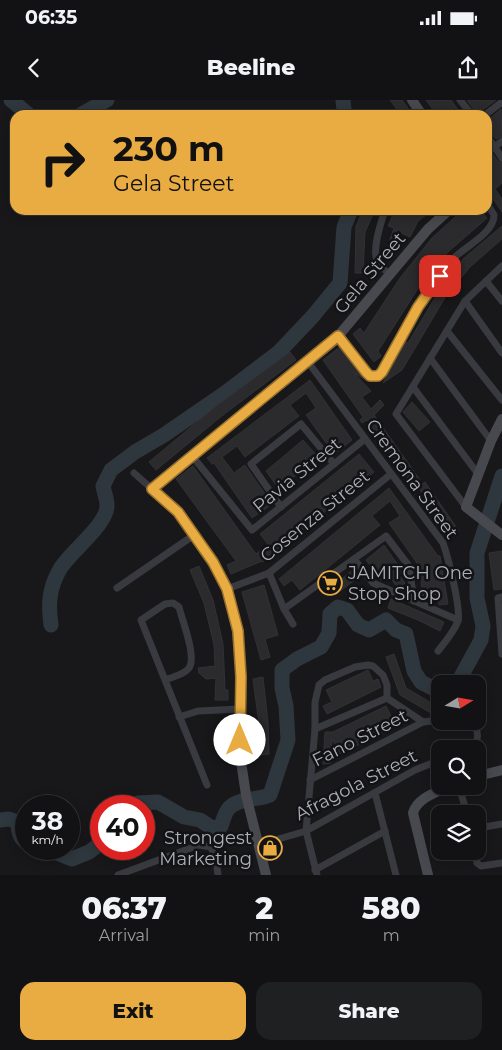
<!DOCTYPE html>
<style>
:root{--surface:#121214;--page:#1f2022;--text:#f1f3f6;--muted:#9c9ea0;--line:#313234;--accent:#e9ac42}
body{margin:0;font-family:Montserrat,sans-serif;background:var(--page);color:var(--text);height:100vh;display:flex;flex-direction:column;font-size:19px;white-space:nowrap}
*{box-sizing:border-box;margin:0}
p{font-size:16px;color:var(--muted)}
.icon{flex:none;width:28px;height:28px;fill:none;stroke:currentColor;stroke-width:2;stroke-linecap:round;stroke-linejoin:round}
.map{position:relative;height:775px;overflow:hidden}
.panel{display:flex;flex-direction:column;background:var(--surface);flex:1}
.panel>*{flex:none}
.top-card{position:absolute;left:10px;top:10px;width:482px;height:105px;border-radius:15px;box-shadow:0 2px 12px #0003,0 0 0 1px var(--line);background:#e9ac42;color:#111;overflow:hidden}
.needle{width:32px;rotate:79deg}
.fabs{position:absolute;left:431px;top:575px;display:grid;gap:10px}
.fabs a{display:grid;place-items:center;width:55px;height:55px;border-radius:10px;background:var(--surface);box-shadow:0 2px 12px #0003,0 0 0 1px var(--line);font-size:25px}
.speed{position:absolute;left:15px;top:695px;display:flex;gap:10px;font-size:25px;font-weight:700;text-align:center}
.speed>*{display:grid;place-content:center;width:65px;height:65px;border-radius:50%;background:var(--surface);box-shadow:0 2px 12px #0003,0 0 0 1px var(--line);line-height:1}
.speed small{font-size:12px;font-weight:400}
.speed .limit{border:8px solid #d22;background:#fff;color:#111}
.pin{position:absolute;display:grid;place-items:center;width:42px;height:42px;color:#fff;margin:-21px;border-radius:10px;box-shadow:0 2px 8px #0006}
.me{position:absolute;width:55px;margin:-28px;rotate:0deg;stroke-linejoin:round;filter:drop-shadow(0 0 4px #0008)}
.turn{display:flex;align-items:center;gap:18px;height:105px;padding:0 20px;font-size:22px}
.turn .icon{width:65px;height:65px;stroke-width:2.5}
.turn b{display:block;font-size:35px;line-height:42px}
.eta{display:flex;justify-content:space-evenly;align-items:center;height:85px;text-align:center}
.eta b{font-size:30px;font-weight:800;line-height:35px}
.button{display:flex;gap:10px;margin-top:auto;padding:10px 20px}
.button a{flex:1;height:58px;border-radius:15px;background:var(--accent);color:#111;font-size:20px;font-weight:800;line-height:58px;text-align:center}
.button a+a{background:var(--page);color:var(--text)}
.status{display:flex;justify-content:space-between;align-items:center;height:35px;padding:0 25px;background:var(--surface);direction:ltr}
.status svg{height:14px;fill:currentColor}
header{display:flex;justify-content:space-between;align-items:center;height:65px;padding:0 20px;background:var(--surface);font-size:22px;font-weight:800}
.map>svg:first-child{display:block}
</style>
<div class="status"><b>06:35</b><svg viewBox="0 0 49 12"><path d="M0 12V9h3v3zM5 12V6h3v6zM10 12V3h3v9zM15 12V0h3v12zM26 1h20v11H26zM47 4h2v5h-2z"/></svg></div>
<header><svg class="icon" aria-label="back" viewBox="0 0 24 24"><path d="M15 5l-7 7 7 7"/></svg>Beeline<svg class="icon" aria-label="share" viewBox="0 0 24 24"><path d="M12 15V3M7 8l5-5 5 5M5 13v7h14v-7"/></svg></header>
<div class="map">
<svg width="502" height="775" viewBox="0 0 502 775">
<rect width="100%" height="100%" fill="#18181a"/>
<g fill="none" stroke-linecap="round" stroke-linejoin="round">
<g stroke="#2f373e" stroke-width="15">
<polyline points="11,0 29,15"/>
<polyline points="343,0 344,10 347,15"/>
<polyline points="80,15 107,0"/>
<path d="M 51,525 C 48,504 49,488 60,469 C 70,452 108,424 107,405 C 107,399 104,392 103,386 L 111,370 L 135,352 L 164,335 L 225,293 L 279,252 L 313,216 L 340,183 L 344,127 L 351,110"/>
<polyline points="457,584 481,540 483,526 477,498 477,453 502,376"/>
<path d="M 128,706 L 138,703 L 158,702 L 184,717 L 200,720 L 212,728 L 221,726 C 223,721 225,712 229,708 C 238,698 258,700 270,695 L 288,640 L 286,606 L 282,588 L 282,570 L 297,559 L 321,547 L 329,533 L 330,514 L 338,507 L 347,510 L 358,525 L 369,530 L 386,520 L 396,530 L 406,534 L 414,571 L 421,582 L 440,592"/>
<path d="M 0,720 L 9,719 L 18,722 C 18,729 19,738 26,742"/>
<polyline points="47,749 72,759 89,752 101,743"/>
</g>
</g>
<g fill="#2b2b2e" stroke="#323236">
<polygon points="390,0 402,0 413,15 401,15"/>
<polygon points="426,0 451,0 462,15 437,15"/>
<polygon points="467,0 496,0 477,14"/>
<polygon points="501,9 502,36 496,39 488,29 488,20"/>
<polygon points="492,53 498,61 502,63 502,83 495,89 502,99 502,112 489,93 488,94 488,56"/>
<polygon points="363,110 375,110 365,132 363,173 355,173 356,126"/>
<polygon points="395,110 433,110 418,121 410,137 401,133 394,154 386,151 394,128 388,126"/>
<polygon points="463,110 480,110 487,118 448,152 417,190 378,251 381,256 374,262 353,234 360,228 364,233 400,178 432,138"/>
<polygon points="502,126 502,139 470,167 446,196 402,270 383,283 406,242 408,243 439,191 463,159"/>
<polygon points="340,247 366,280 354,273 371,291 362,297 371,309 380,300 384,305 374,315 420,380 413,385 367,320 362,323 360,320 363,317 323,260"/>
<polygon points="290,252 296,260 223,315 156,370 149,362 215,307"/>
<polygon points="310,280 352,340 334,354 306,315 316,308 306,293 290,305 299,316 245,357 237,346 222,357 234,373 245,365 272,404 252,418 214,363 212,364 207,358"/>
<polygon points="412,302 430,322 419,331 403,312"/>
<polygon points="303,340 318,357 279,389 266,371"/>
<polygon points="359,354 374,372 263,462 262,461 231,474 227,465 236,461 176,379 193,366 256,454 268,444 260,434"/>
<polygon points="425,382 459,431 452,435 418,387"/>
<polygon points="389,388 438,456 440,456 448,504 439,505 437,494 423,496 419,466 389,423 400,416 390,401 372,416 380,425 347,452 300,490 292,480 284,486 279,479"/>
<polygon points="384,445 403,472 399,475 405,483 398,488 389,476 382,481 366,460"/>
<polygon points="502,451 502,489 494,490 489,453"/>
<polygon points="199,466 213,500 223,544 225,590 228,590 228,600 215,600 216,578 206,579 199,573 198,568 215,566 214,545 204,503 190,470"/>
<polygon points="355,468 360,476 335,495 331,488"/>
<polygon points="264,485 278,535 265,539 270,557 261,560 242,492"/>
<polygon points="391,499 444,522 440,531 418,520 388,508"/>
<polygon points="394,554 406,588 435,605 431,613 400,595 386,557"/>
<polygon points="368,570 373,581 378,579 381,587 327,614 323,606 332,602 326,590"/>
<polygon points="263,577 268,623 269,654 260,655 259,624 253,579"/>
<polygon points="386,606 392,618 401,614 406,621 340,654 332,639 331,663 323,664 325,632 333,632"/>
</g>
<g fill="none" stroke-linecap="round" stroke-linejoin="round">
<g stroke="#393a3f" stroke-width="7">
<polyline points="460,0 472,15"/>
<polyline points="485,15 502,2"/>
<polyline points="488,37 502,58"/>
<polyline points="494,47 502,41"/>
<path d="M 385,110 C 381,122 371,151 378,163 C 380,167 386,171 390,174"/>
<polyline points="486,181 502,201"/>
<polyline points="465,201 502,253"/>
<polyline points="447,231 502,300"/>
<path d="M 338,236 L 366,272 L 370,276 L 378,276 L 382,272 C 403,234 422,194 451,161 C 462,148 494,134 494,115 L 488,105"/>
<polyline points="430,258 491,341"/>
<path d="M 308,262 L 443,443 C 448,457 461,508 458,521 C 454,532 445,542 438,551"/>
<polyline points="413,287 478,374"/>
<polyline points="193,357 252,430 365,339"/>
<polyline points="134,373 152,389"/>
<polyline points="281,407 251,364 301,324 334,364"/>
<polyline points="466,407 396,314 465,201 502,166"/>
<polyline points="354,459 373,483 458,520"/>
<polyline points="269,473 284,509 293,524"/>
<polyline points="117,488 194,435"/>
<polyline points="227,489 269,473 391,374"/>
<polyline points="502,497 498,498 502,554"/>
<polyline points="284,509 386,436 409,466 414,501"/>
<path d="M 165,580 C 172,577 184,575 189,568 C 197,557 182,520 179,507 L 173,503 L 165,504 L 141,520 L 207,685"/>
<polyline points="179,617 198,611 240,609"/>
<polyline points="315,629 387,598"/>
<path d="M 472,649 C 480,641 478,630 473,621"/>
<polyline points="310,680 423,622 440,620"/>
<polyline points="459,686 467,714"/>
<polyline points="375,693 396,775"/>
<polyline points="478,728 502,724"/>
<polyline points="258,745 306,731 415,670 440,660"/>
<polyline points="475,751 477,763 481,766 502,763"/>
<polyline points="315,770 385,731"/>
<polyline points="118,775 199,745 211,747 216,760 218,775"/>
<polyline points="317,775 306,731 315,629 315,602 319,585 325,580 355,567 368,565 373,566 383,575 387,585 387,598 423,622"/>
</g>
<g stroke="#47494f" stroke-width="10">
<polyline points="412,0 422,15"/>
<polyline points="502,319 491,341 466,407 502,435"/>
<polyline points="478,676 502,670"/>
<polyline points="266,775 246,695 240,655 241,577 237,531 227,489 213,463 178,412 152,389 334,241 428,129 449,110"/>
<path d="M 428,775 L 413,713 C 417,698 437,692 450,686"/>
</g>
</g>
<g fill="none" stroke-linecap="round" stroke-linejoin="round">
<g stroke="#97702b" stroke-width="12">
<polyline id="route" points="240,640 241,577 238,531 227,489 213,462 178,412 152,389 338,236 366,272 370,276 378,276 382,272 418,207 440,176"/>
</g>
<use href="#route" stroke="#e9ac42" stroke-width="9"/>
</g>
<defs>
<g id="supermarket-ring" transform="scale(1.25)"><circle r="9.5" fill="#131315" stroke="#e9ac42" stroke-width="1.5"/><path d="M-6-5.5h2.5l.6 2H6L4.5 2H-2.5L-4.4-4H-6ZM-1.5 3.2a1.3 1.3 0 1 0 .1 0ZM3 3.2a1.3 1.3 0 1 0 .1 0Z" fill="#e9ac42"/></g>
<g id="shop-ring" transform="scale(1.25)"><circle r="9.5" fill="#131315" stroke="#e9ac42" stroke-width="1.5"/><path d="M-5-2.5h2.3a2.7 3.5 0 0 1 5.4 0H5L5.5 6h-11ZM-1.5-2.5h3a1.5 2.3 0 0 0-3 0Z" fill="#e9ac42"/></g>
</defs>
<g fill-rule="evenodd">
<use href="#supermarket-ring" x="330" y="483"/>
<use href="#shop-ring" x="270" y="748"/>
</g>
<g text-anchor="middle" stroke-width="5" stroke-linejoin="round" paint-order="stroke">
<g font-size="18" fill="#abb0b9" stroke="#131315">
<text transform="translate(370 173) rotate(-50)" y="6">Gela Street</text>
<text transform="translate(297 375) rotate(-39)" y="6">Pavia Street</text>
<text transform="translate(412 379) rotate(54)" y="6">Cremona Street</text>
<text transform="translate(315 416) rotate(-39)" y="6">Cosenza Street</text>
<text transform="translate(360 638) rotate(-27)" y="6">Fano Street</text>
<text transform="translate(356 685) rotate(-27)" y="6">Afragola Street</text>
</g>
<g font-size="18" fill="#abb0b9" stroke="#131315" text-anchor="start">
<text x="348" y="479">JAMITCH One<tspan x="348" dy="21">Stop Shop</tspan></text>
<text x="252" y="744" text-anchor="end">Strongest<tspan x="252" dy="21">Marketing</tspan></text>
</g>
</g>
</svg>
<div class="fabs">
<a><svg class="needle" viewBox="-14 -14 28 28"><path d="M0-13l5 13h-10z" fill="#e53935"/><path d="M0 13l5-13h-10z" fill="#9c9ea0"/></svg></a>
<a><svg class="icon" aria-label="search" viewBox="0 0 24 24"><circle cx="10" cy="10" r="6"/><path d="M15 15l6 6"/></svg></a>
<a><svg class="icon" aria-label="layers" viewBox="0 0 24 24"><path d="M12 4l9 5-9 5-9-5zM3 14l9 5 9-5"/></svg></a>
</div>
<div class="speed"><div>38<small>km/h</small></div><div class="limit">40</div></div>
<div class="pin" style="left:440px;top:176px;background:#d93025"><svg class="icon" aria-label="arrive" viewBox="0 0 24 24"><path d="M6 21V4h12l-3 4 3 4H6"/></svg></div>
<svg class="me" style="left:240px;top:640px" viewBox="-20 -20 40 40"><circle r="19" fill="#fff"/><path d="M0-13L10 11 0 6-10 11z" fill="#e9ac42"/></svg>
<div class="top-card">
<div class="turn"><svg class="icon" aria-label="right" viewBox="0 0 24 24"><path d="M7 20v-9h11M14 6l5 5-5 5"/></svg><div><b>230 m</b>Gela Street</div></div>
</div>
</div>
<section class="panel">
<div class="eta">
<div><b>06:37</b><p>Arrival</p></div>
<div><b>2</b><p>min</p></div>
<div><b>580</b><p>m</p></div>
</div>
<div class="button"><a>Exit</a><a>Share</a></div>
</section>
